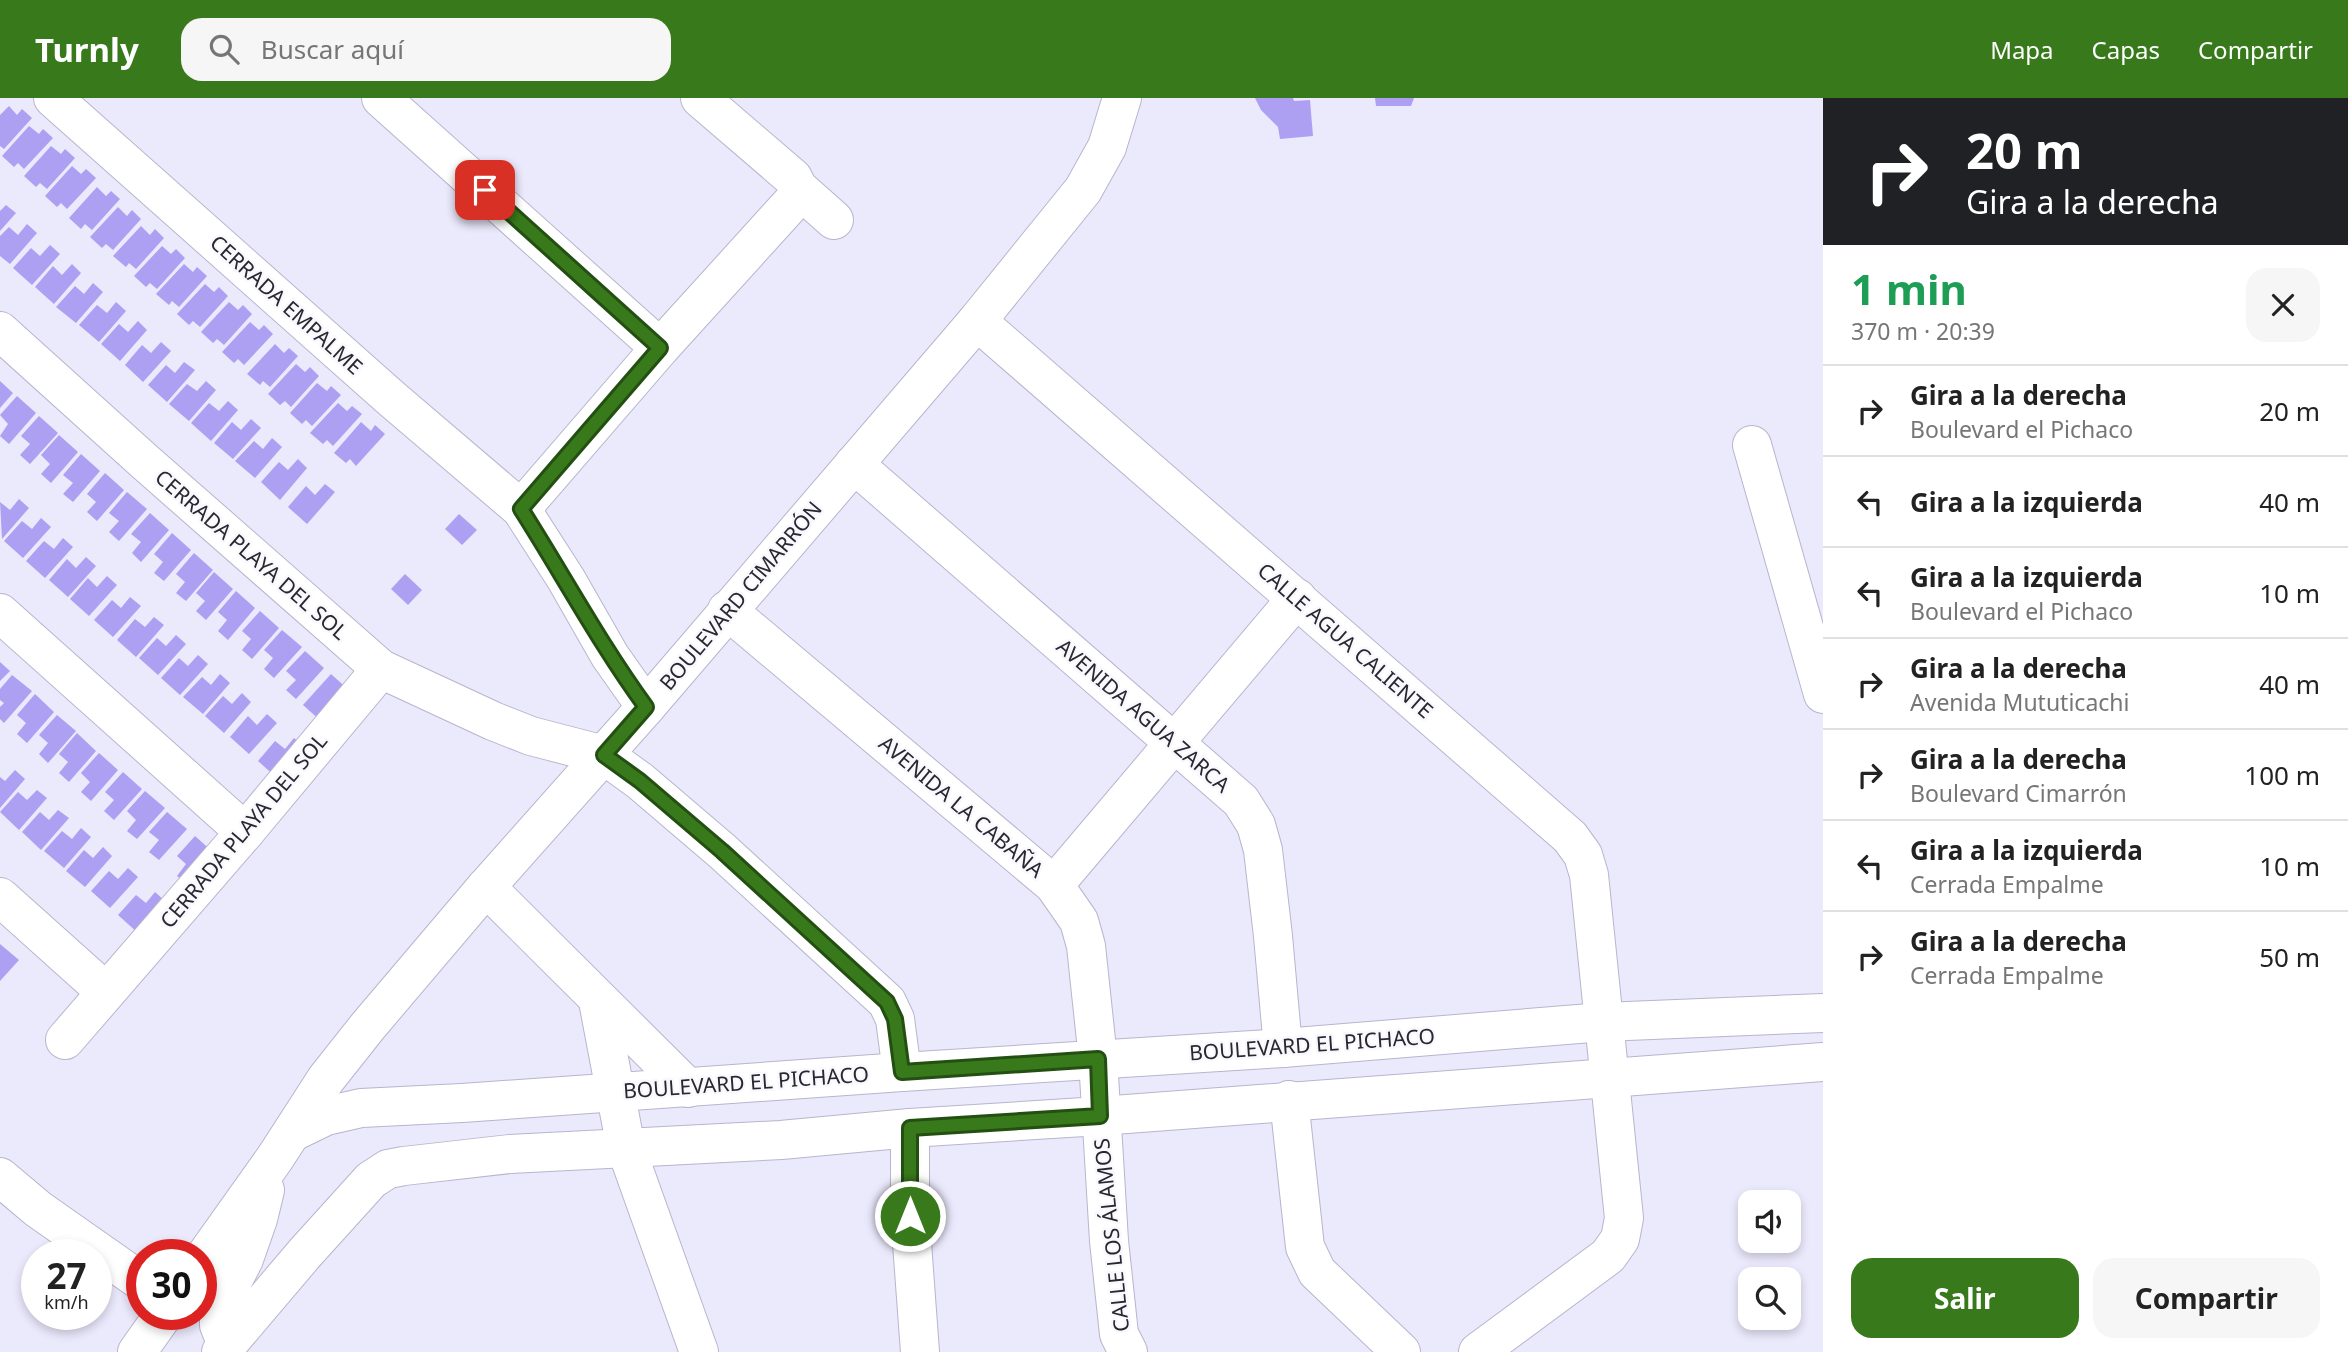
<!DOCTYPE html>
<html lang="es">
<meta charset="utf-8">
<style>
:root{--surface:#fff;--page:#f6f6f6;--text:#222;--muted:#767676;--line:#e0e0e0;--accent:#387a1b}
body{margin:0;font-family:"Noto Sans",sans-serif;background:var(--page);color:var(--text);height:100vh;display:flex;flex-direction:column;font-size:26px;white-space:nowrap}
*{box-sizing:border-box;margin:0}
p{font-size:23px;color:var(--muted)}
.icon{flex:none;width:38px;height:38px;fill:none;stroke:currentColor;stroke-width:2;stroke-linecap:round;stroke-linejoin:round}
.map{position:relative;flex:1;overflow:hidden}
.details{display:flex;flex-direction:column;background:var(--surface);width:525px}
.details>*{flex:none}
.banner{background:#202124;color:#fff;overflow:hidden}
.fabs{position:absolute;left:1738px;top:1092px;display:grid;gap:14px}
.fabs a{display:grid;place-items:center;width:63px;height:63px;border-radius:14px;background:var(--surface);box-shadow:0 4px 10px #0003;font-size:35px}
.speed{position:absolute;left:21px;top:1141px;display:flex;gap:14px;font-size:35px;font-weight:700;text-align:center}
.speed>*{display:grid;place-content:center;width:91px;height:91px;border-radius:50%;background:var(--surface);box-shadow:0 4px 10px #0003;line-height:1}
.speed small{font-size:18px;font-weight:400}
.speed .limit{border:10px solid #d22;background:#fff;color:#111}
.pin{position:absolute;display:grid;place-items:center;width:60px;height:60px;color:#fff;margin:-30px;border-radius:14px;box-shadow:0 4px 10px #0006}
.me{position:absolute;width:77px;margin:-38px;rotate:0deg;stroke-linejoin:round;filter:drop-shadow(0 0 5px #0008)}
.turn{display:flex;align-items:center;gap:24px;height:147px;padding:0 28px;font-size:32px}
.turn .icon{width:91px;height:91px;stroke-width:2.5}
.turn b{display:block;font-size:49px;line-height:60px}
.round{display:grid;place-items:center;flex:none;width:74px;height:74px;border-radius:21px;background:var(--page)}
.summary{display:flex;align-items:center;justify-content:space-between;height:119px;padding:0 28px}
h1{font-size:42px;font-weight:700;line-height:52px;color:#1e9e55}
.cta{display:flex;gap:14px;margin-top:auto;padding:14px 28px}
.cta a{flex:1;height:80px;border-radius:21px;background:var(--accent);color:#fff;font-size:28px;font-weight:700;line-height:80px;text-align:center}
.cta a+a{background:var(--page);color:var(--text)}
ul{padding:0;list-style:none}
li{display:flex;align-items:center;gap:21px;height:91px;padding:0 28px;border-top:2px solid var(--line)}
li div{flex:1}
li b{display:block;font-size:26px}
li em{font-style:normal}
header{display:flex;align-items:center;gap:42px;box-sizing:border-box;height:98px;padding:0 35px;background:var(--accent);color:#fff}
header strong{font-size:33px}
nav{display:flex;gap:38px;margin-inline-start:auto;font-size:24px}
.search{width:490px;height:63px;background:var(--page);display:flex;align-items:center;gap:18px;box-sizing:border-box;padding:0 24px;border-radius:21px;color:var(--muted);font-size:26px}
main{display:flex;flex:1;min-height:0}
.map>svg:first-child{display:block}
</style>
<header>
<strong>Turnly</strong>
<div class="search"><svg class="icon" aria-label="search" viewBox="0 0 24 24"><circle cx="10" cy="10" r="6"/><path d="M15 15l6 6"/></svg>Buscar aquí</div>
<nav><a>Mapa</a><a>Capas</a><a>Compartir</a></nav>
</header>
<main>
<div class="map">
<svg width="1823" height="1254" viewBox="0 0 1823 1254">
<rect width="100%" height="100%" fill="#ebe9fc"/>
<g fill="#ada0f2">
<polygon points="1255,0 1293,0 1294,3 1310,2 1313,38 1280,41 1278,29 1261,12"/>
<polygon points="1375,0 1414,0 1411,8 1376,8"/>
<polygon points="9,8 17,17 22,11 32,20 4,51 0,48 0,17"/>
<polygon points="29,28 39,36 43,31 53,40 24,71 18,65 14,69 2,58"/>
<polygon points="51,48 61,56 65,51 75,60 47,91 40,85 36,89 24,78"/>
<polygon points="72,68 81,76 86,71 96,80 67,111 61,105 57,109 45,98"/>
<polygon points="97,89 106,98 111,93 120,101 92,132 85,126 81,131 69,120"/>
<polygon points="6,107 16,115 0,133 0,113"/>
<polygon points="118,109 127,118 132,112 141,121 113,152 106,146 102,150 90,139"/>
<polygon points="27,126 37,135 10,166 0,158 0,138 9,129 18,137"/>
<polygon points="141,128 150,137 155,131 164,140 136,171 129,165 126,169 113,158"/>
<polygon points="50,147 60,156 32,187 13,170 31,150 40,158"/>
<polygon points="162,148 171,156 176,151 185,160 157,191 150,185 146,189 134,178"/>
<polygon points="72,166 81,175 54,206 35,189 53,168 62,177"/>
<polygon points="184,166 193,174 197,169 207,178 179,209 172,203 169,207 156,196"/>
<polygon points="93,185 103,194 76,225 56,209 75,188 84,196"/>
<polygon points="205,186 214,194 219,189 228,198 200,229 193,223 189,227 177,216"/>
<polygon points="116,204 126,213 99,244 79,227 97,207 107,215"/>
<polygon points="229,204 238,212 243,207 252,216 224,247 217,241 213,245 201,234"/>
<polygon points="138,223 147,232 120,263 101,246 119,226 128,234"/>
<polygon points="250,224 259,232 264,227 273,236 244,267 238,261 234,265 222,254"/>
<polygon points="161,244 171,253 143,284 125,267 142,247 151,255"/>
<polygon points="275,246 284,255 289,250 298,258 270,289 263,283 260,287 247,276"/>
<polygon points="184,264 195,272 167,304 148,287 166,267 175,275"/>
<polygon points="296,266 305,274 310,269 319,278 291,309 285,303 280,307 268,296"/>
<polygon points="0,283 13,295 0,310"/>
<polygon points="206,283 216,292 189,323 169,306 187,286 197,293"/>
<polygon points="317,285 327,293 331,288 341,297 312,328 306,322 302,326 290,315"/>
<polygon points="17,298 36,315 9,346 0,338 8,326 0,317"/>
<polygon points="228,303 238,312 211,343 191,325 209,305 219,313"/>
<polygon points="338,305 347,313 352,308 362,316 333,348 327,342 323,346 310,335"/>
<polygon points="39,318 58,335 30,366 20,357 30,346 21,338"/>
<polygon points="251,321 261,330 233,361 214,345 232,324 241,332"/>
<polygon points="361,324 371,333 375,327 385,336 356,368 350,361 346,365 334,355"/>
<polygon points="59,337 78,354 51,385 41,376 50,366 41,357"/>
<polygon points="272,340 282,349 255,380 235,363 254,343 263,351"/>
<polygon points="81,356 100,373 73,404 63,396 73,385 63,377"/>
<polygon points="298,361 307,370 280,402 261,384 279,364 288,372"/>
<polygon points="105,375 124,392 97,423 87,414 96,404 87,396"/>
<polygon points="325,386 335,394 307,426 288,409 306,388 315,397"/>
<polygon points="127,394 147,411 119,443 109,434 119,423 109,415"/>
<polygon points="19,401 29,410 2,441 0,404 10,412"/>
<polygon points="150,415 169,432 141,464 132,455 141,444 131,436"/>
<polygon points="459,416 477,432 462,447 445,431"/>
<polygon points="41,420 51,429 23,460 4,443 22,423 32,431"/>
<polygon points="172,435 191,452 164,483 154,475 163,464 154,456"/>
<polygon points="63,440 73,449 45,480 26,463 44,443 54,451"/>
<polygon points="194,455 213,472 186,503 176,495 185,484 176,476"/>
<polygon points="86,459 96,468 68,499 49,482 67,461 76,470"/>
<polygon points="214,474 233,491 206,522 196,513 205,503 196,495"/>
<polygon points="405,476 422,492 408,507 391,491"/>
<polygon points="107,478 117,487 89,518 70,501 88,480 97,489"/>
<polygon points="236,493 255,510 228,542 218,533 227,522 218,514"/>
<polygon points="130,499 141,508 113,539 94,522 112,502 121,510"/>
<polygon points="260,513 279,530 252,561 242,552 251,541 242,533"/>
<polygon points="154,519 164,527 136,559 117,542 135,521 145,529"/>
<polygon points="282,532 302,549 274,580 264,571 273,560 264,552"/>
<polygon points="176,537 186,546 158,577 139,560 157,540 166,548"/>
<polygon points="305,553 324,570 296,601 286,592 296,582 286,573"/>
<polygon points="198,557 208,566 180,597 161,580 179,560 188,568"/>
<polygon points="0,564 10,573 0,583"/>
<polygon points="220,576 230,585 203,616 183,599 202,579 211,587"/>
<polygon points="331,576 350,593 322,624 303,607"/>
<polygon points="12,577 32,593 4,625 0,621 0,609 4,605 0,602 0,591"/>
<polygon points="242,595 251,604 224,635 205,618 223,598 232,606"/>
<polygon points="35,596 54,614 27,645 17,636 26,625 17,617"/>
<polygon points="267,616 277,625 249,656 230,639 248,618 257,627"/>
<polygon points="57,617 76,633 48,665 39,656 48,645 39,637"/>
<polygon points="77,635 96,653 69,684 59,675 68,664 59,656"/>
<polygon points="294,640 304,649 277,680 258,663 275,643 285,651"/>
<polygon points="99,655 118,672 91,703 81,694 90,684 81,675"/>
<polygon points="15,672 25,681 0,710 0,679 5,683"/>
<polygon points="123,674 142,691 114,722 104,713 114,702 105,694"/>
<polygon points="37,692 47,700 19,732 0,714 18,694 27,702"/>
<polygon points="145,693 165,710 137,741 127,733 136,722 127,713"/>
<polygon points="58,712 69,720 41,752 22,734 40,714 49,722"/>
<polygon points="167,714 187,731 159,762 149,754 159,742 149,734"/>
<polygon points="81,730 91,739 64,770 44,753 62,733 72,741"/>
<polygon points="195,738 214,755 187,786 177,778 186,766 177,758"/>
<polygon points="103,749 112,758 85,789 66,773 84,752 93,760"/>
<polygon points="128,770 138,779 110,810 91,793 109,773 118,781"/>
<polygon points="155,794 165,803 138,835 118,817 136,797 146,805"/>
<polygon points="0,846 19,862 0,883"/>
</g>
<g fill="none" stroke-linecap="round" stroke-linejoin="round">
<g stroke="#b8b5cc" stroke-width="40">
<g id="minor">
<polyline points="53,0 392,301 521,411 566,481 610,558 646,609"/>
<polyline points="381,0 660,250"/>
<polyline points="700,0 793,80 798,90 834,122"/>
<polyline points="977,223 1570,739 1583,757 1589,777 1624,1120 1620,1141 1608,1158 1478,1254"/>
<polyline points="0,233 144,363 381,571 493,623 531,638 604,657 640,683 722,753 887,904 895,921 902,974"/>
<polyline points="1752,347 1823,596"/>
<polyline points="854,366 1241,703 1256,727 1263,752 1273,838 1283,950"/>
<polyline points="521,411 660,250 797,99 798,90"/>
<polyline points="727,512 1054,787 1079,823 1086,848 1098,961 1109,1143 1119,1236 1128,1254"/>
<polyline points="0,515 245,734"/>
<polyline points="1054,787 1297,500"/>
<polyline points="486,789 688,990"/>
<polyline points="0,799 106,894"/>
<polyline points="598,903 626,1050 699,1254"/>
<polyline points="65,942 245,734 381,571"/>
<polyline points="1289,1002 1305,1149 1317,1174 1401,1254"/>
<polyline points="910,1030 910,1118 920,1254"/>
<polyline points="293,1034 326,1018 361,1010 462,1005 902,974 1283,950 1603,924 1823,915"/>
<polyline points="0,1079 38,1111 142,1184"/>
<polyline points="201,1164 275,1060 326,981 368,928 486,789 646,609 977,223 1083,92 1107,49 1122,0"/>
<polyline points="227,1247 219,1227 219,1210 244,1161 258,1121 265,1092"/>
<polyline points="137,1254 164,1216"/>
<polyline points="221,1254 305,1155 371,1082 388,1071 404,1068 510,1056 781,1042 910,1030 1100,1018 1823,964"/>
</g>
</g>
<use href="#minor" stroke="#fff" stroke-width="38"/>
</g>
<g fill="none" stroke-linecap="round" stroke-linejoin="round">
<g stroke="#244f12" stroke-width="18">
<path id="route" d="M 485,92 L 660,250 L 521,411 C 563,477 600,546 646,609 L 604,657 L 640,683 L 722,753 L 887,904 L 895,921 L 902,974 L 1098,961 L 1100,1018 L 910,1030 L 910,1118"/>
</g>
<use href="#route" stroke="#387a1b" stroke-width="12"/>
</g>
<g text-anchor="middle" stroke-width="5" stroke-linejoin="round" paint-order="stroke">
<g font-size="21" fill="#292831" stroke="#f9f8fd">
<text transform="translate(286 207) rotate(42)" y="7">CERRADA EMPALME</text>
<text transform="translate(251 457) rotate(41)" y="7">CERRADA PLAYA DEL SOL</text>
<text transform="translate(741 498) rotate(-50)" y="7">BOULEVARD CIMARRÓN</text>
<text transform="translate(1345 543) rotate(41)" y="7">CALLE AGUA CALIENTE</text>
<text transform="translate(1143 618) rotate(41)" y="7">AVENIDA AGUA ZARCA</text>
<text transform="translate(961 709) rotate(40)" y="7">AVENIDA LA CABAÑA</text>
<text transform="translate(244 733) rotate(-50)" y="7">CERRADA PLAYA DEL SOL</text>
<text transform="translate(1312 947) rotate(-4)" y="7">BOULEVARD EL PICHACO</text>
<text transform="translate(746 985) rotate(-4)" y="7">BOULEVARD EL PICHACO</text>
<text transform="translate(1112 1137) rotate(-96)" y="7">CALLE LOS ÁLAMOS</text>
</g>
</g>
</svg>
<div class="fabs">
<a><svg class="icon" aria-label="sound" viewBox="0 0 24 24"><path d="M4 9h4l5-4v14l-5-4H4zM17 9q2 3 0 6"/></svg></a>
<a><svg class="icon" aria-label="search" viewBox="0 0 24 24"><circle cx="10" cy="10" r="6"/><path d="M15 15l6 6"/></svg></a>
</div>
<div class="speed"><div>27<small>km/h</small></div><div class="limit">30</div></div>
<div class="pin" style="left:485px;top:92px;background:#d93025"><svg class="icon" aria-label="arrive" viewBox="0 0 24 24"><path d="M6 21V4h12l-3 4 3 4H6"/></svg></div>
<svg class="me" style="left:910px;top:1118px" viewBox="-20 -20 40 40"><circle r="17" fill="#387a1b" stroke="#fff" stroke-width="3"/><path d="M0-11L8 9 0 5-8 9z" fill="#fff"/></svg>
</div>
<section class="details">
<div class="banner">
<div class="turn"><svg class="icon" aria-label="right" viewBox="0 0 24 24"><path d="M7 20v-9h11M14 6l5 5-5 5"/></svg><div><b>20 m</b>Gira a la derecha</div></div>
</div>
<div class="summary"><div><h1>1 min</h1><p>370 m · 20:39</p></div><a class="round"><svg class="icon" aria-label="close" viewBox="0 0 24 24"><path d="M6 6l12 12M18 6L6 18"/></svg></a></div>
<ul>
<li><svg class="icon" aria-label="right" viewBox="0 0 24 24"><path d="M7 20v-9h11M14 6l5 5-5 5"/></svg><div><b>Gira a la derecha</b><p>Boulevard el Pichaco</p></div><em>20 m</em></li>
<li><svg class="icon" aria-label="left" viewBox="0 0 24 24"><path d="M17 20v-9H6M10 6l-5 5 5 5"/></svg><div><b>Gira a la izquierda</b></div><em>40 m</em></li>
<li><svg class="icon" aria-label="left" viewBox="0 0 24 24"><path d="M17 20v-9H6M10 6l-5 5 5 5"/></svg><div><b>Gira a la izquierda</b><p>Boulevard el Pichaco</p></div><em>10 m</em></li>
<li><svg class="icon" aria-label="right" viewBox="0 0 24 24"><path d="M7 20v-9h11M14 6l5 5-5 5"/></svg><div><b>Gira a la derecha</b><p>Avenida Mututicachi</p></div><em>40 m</em></li>
<li><svg class="icon" aria-label="right" viewBox="0 0 24 24"><path d="M7 20v-9h11M14 6l5 5-5 5"/></svg><div><b>Gira a la derecha</b><p>Boulevard Cimarrón</p></div><em>100 m</em></li>
<li><svg class="icon" aria-label="left" viewBox="0 0 24 24"><path d="M17 20v-9H6M10 6l-5 5 5 5"/></svg><div><b>Gira a la izquierda</b><p>Cerrada Empalme</p></div><em>10 m</em></li>
<li><svg class="icon" aria-label="right" viewBox="0 0 24 24"><path d="M7 20v-9h11M14 6l5 5-5 5"/></svg><div><b>Gira a la derecha</b><p>Cerrada Empalme</p></div><em>50 m</em></li>
</ul>
<div class="cta"><a>Salir</a><a>Compartir</a></div>
</section>
</main>
